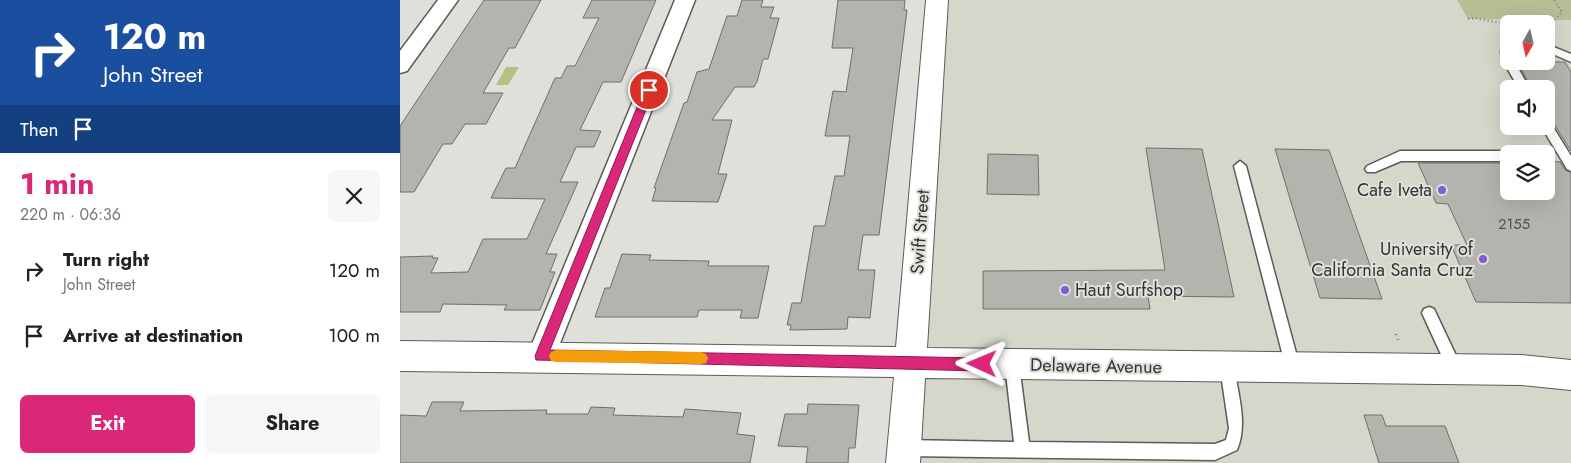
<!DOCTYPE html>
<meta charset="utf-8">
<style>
:root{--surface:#fff;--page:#f6f6f6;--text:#222;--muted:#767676;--accent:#db2777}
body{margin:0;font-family:Jost,sans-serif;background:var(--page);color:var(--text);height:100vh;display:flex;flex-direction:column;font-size:19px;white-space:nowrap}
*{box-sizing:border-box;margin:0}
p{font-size:16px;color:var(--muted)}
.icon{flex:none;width:28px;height:28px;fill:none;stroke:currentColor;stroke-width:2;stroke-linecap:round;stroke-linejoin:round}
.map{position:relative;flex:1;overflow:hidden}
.panel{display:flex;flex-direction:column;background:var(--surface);width:400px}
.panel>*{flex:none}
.banner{background:#1a4fa0;color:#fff;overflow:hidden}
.needle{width:32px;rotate:188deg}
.buttons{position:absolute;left:1100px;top:15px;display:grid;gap:10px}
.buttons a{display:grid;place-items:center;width:55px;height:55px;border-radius:8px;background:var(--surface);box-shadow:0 5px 20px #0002;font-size:25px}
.pin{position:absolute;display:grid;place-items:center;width:42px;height:42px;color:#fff;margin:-21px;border:2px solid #fff;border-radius:50%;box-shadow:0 1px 5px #0007}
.me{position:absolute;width:55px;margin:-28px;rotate:271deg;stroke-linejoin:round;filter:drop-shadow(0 0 4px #0008)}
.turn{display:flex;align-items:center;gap:18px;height:105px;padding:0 20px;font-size:22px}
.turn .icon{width:65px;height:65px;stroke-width:2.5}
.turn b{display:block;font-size:35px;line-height:42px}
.then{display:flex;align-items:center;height:48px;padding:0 20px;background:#0003;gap:10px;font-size:19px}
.round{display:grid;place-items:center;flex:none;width:52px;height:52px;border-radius:8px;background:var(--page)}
.overview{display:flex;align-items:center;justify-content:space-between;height:85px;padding:0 20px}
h1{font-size:30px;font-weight:700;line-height:38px;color:var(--accent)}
.cta{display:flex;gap:10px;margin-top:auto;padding:10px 20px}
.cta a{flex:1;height:58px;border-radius:8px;background:var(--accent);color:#fff;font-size:20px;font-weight:700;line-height:58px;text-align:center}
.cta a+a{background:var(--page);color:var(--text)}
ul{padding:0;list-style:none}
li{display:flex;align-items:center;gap:15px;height:65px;padding:0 20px}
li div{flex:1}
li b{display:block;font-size:19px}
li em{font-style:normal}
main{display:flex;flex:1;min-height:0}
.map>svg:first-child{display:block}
</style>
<main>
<section class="panel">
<div class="banner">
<div class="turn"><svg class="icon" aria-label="right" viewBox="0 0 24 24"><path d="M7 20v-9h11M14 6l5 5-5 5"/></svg><div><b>120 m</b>John Street</div></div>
<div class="then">Then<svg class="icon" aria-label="arrive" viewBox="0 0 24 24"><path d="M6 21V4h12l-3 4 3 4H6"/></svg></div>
</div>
<div class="overview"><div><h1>1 min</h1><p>220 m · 06:36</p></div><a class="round"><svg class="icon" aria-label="close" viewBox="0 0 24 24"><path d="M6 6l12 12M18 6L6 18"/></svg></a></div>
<ul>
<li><svg class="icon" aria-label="right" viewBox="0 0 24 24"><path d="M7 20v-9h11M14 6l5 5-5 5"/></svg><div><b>Turn right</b><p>John Street</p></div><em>120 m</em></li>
<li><svg class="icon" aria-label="arrive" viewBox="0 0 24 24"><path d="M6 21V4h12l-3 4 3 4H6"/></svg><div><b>Arrive at destination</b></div><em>100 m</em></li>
</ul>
<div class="cta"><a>Exit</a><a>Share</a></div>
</section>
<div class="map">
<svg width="1171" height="463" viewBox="0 0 1171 463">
<rect width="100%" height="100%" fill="#dfe0da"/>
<path fill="#d5d7ca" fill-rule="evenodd" d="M 540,0 L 1057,0 L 1068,19 L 1171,20 L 1171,463 L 506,463 ZM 1109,24 L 1146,24 L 1146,61 L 1109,61 ZM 1109,89 L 1146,89 L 1146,126 L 1109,126 ZM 1109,154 L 1146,154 L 1146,191 L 1109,191 Z"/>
<polygon fill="#b9bd96" points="1057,0 1171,0 1171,20 1068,19"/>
<polygon fill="#b9bf81" points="106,67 119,67 108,85 96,85"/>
<g fill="#b4b4af" stroke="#6f6f6b">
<polygon points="84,0 141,0 115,48 109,48 83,93 103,93 86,124 65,124 52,144 43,144 14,192 0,192 0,126"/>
<polygon points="192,0 256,0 221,82 203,82 180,130 201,131 194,147 176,147 160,182 178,182 146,254 157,254 150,272 155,272 140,310 104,310 107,305 43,304 40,312 0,312 0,257 33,256 32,258 38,258 31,273 68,272 83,239 127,239 145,199 91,198 106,168 115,168 155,78 161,78 167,66 175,66 199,18 183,18"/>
<polygon points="342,0 363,0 361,7 374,7 370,18 379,18 368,59 363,59 357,82 354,87 335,87 312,120 332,120 318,174 327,174 318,202 252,201 256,188 254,188 284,103 287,102 297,72 309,69 327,16 337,16"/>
<polygon points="438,0 505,0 504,10 507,10 479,235 463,235 458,270 475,270 470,318 448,317 447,329 390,330 391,325 387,325 392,303 401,303 414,226 425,226 435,176 444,176 450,136 425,136 433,91 446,92 453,48 432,48"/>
<polygon points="1117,62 1165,62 1171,72 1171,151 1146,111 1146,89 1132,89"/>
<polygon points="746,148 802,149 834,297 748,296 750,309 583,309 583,271 765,270"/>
<polygon points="875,149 929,150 982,299 920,298"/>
<polygon points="588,154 638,155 639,195 587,194"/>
<polygon points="1146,161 1160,162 1165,170 1171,173 1171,303 1076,302 1051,245 1067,245 1048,204 1036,203 1018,163 1109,163 1109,191 1146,191"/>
<polygon points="222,254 251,255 249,260 309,261 308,266 369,266 358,318 340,318 342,310 299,310 297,317 195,317 205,288 210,288"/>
<polygon points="32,402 64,402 60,411 147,410 146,414 188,414 191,407 215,408 213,415 283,417 285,409 341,413 337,434 355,436 350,463 0,463 0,415 26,416"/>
<polygon points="408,404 459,405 455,448 449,448 448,463 406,463 408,447 378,446 385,414 407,414"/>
<polygon points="964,415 982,415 986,426 1045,426 1059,463 979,463"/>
</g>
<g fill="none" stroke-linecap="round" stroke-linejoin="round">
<g stroke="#5b5b57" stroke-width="3">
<g id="lane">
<polygon points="1105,44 1109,44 1109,61 1114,61 1130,89 1119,89 1102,59 1101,51"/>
<polygon points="1146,44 1171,54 1171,62 1146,51"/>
<polygon points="1146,121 1150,122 1171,156 1171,171 1167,169 1141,126 1146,126"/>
<polygon points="1000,151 1109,151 1114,154 1109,154 1109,161 1001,161 975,172 967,172 965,169 967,166"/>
<polygon points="840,161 846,166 900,368 898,373 893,375 888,373 886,368 834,166"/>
<polygon points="1029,307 1034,309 1060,364 1062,369 1060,374 1055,376 1050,374 1022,313 1024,309"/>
<path d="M 612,358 L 617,360 L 619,365 L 629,442 L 815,444 L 826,440 L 829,428 L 820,367 L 822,362 L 827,360 L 832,362 L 834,367 C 838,394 848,424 837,450 L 815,460 L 505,456 L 500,453 L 497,448 L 500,443 L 505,440 L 614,442 L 605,365 L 607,360 Z"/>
</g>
</g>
<g stroke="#5b5b57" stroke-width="3">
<g id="street">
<polygon points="38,0 58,0 7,71 0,73 0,51"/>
<polygon points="275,0 295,0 155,356 151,365 141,369 131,365 127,356"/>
</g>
</g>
<g stroke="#5b5b57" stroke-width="2">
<polygon id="secondary" points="526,0 548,0 527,348 1122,355 1171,360 1171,390 1122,385 525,378 520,463 486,463 494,377 0,371 0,341 496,347"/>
</g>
<polyline stroke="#848581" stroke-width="2.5" stroke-dasharray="1 3" stroke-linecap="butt" points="1068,19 1075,18 1095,22 1153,22 1162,12 1154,0"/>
<polyline stroke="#848581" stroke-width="3" stroke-dasharray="1 4.5" stroke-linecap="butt" points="996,334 999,342"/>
<use href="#lane" fill="#fff" fill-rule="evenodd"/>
<use href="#street" fill="#fff" fill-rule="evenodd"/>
<use href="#secondary" fill="#fff" fill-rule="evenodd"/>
</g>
<polygon fill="#db2777" stroke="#8e194d" points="249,86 254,90 150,350 582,358 586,360 588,364 586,369 582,371 136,360 135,356 244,90"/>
<polygon fill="#f59e0b" points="156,350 301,352 306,354 308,358 306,363 301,364 156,362 151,361 149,356 151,352"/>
<g fill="#805dd8" stroke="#dfe0da" stroke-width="2">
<circle cx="1042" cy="190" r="5"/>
<circle cx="1083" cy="259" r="5"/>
<circle cx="665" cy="290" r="5"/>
</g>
<g text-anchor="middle" stroke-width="4" stroke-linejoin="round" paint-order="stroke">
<g font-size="15" fill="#545451">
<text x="1114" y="229">2155</text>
</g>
<g font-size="18" fill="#343432" stroke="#dfe0da" text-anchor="end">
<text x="1032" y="196">Cafe Iveta</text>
<text x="1073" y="255">University of<tspan x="1073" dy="21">California Santa Cruz</tspan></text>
<text x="675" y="296" text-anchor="start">Haut Surfshop</text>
</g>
<g font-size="18" fill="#343432" stroke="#dfe0da">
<text transform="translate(520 232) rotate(-86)" y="6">Swift Street</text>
<text transform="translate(696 366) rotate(1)" y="6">Delaware Avenue</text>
</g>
</g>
</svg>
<div class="buttons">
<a><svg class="needle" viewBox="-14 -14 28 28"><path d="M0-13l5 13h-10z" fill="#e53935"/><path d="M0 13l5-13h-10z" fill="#767676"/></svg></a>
<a><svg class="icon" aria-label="sound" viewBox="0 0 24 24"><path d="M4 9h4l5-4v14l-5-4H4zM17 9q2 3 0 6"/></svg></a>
<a><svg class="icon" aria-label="layers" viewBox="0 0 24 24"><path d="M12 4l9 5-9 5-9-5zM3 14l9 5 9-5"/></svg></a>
</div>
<div class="pin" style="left:249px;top:90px;background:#d93025"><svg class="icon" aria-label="arrive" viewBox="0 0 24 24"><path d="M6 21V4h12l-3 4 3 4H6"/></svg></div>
<svg class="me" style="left:582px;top:364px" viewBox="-20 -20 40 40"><path d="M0-17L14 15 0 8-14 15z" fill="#db2777" stroke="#fff" stroke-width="4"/></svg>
</div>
</main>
